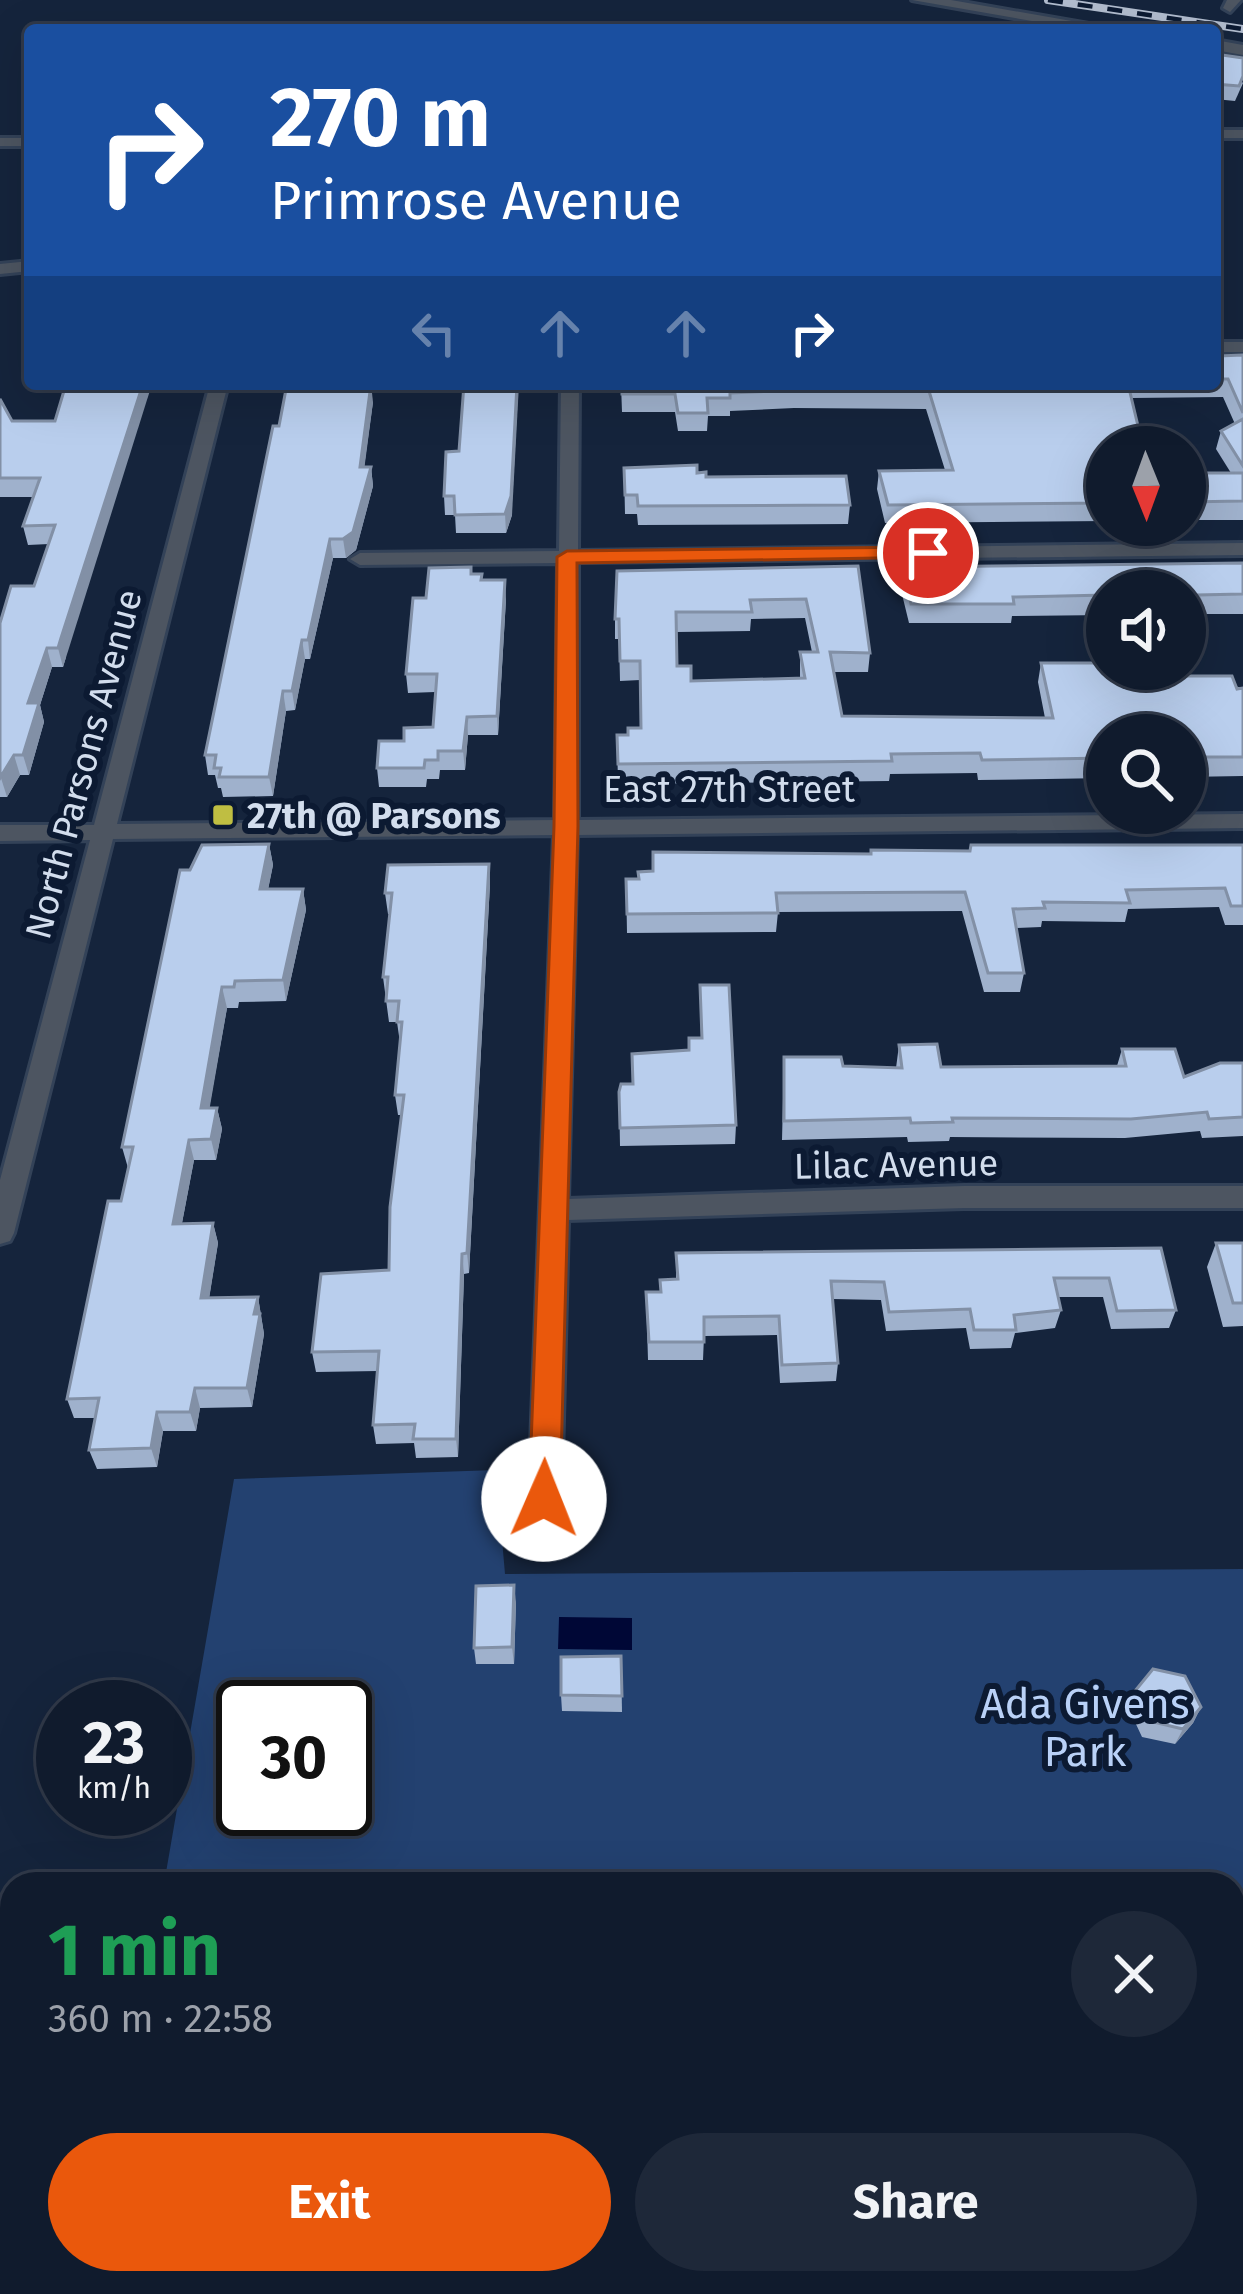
<!DOCTYPE html>
<meta charset="utf-8">
<style>
:root{--surface:#101b2d;--page:#1e2839;--text:#f1f3f6;--muted:#9ca1aa;--line:#303949;--accent:#ea580c}
body{margin:0;font-family:"Fira Sans",sans-serif;background:var(--page);color:var(--text);height:100vh;display:flex;flex-direction:column;font-size:45px;white-space:nowrap}
*{box-sizing:border-box;margin:0}
p{font-size:39px;color:var(--muted)}
.icon{flex:none;width:66px;height:66px;fill:none;stroke:currentColor;stroke-width:2;stroke-linecap:round;stroke-linejoin:round}
.map{position:relative;flex:1;overflow:hidden}
.drawer{position:absolute;left:0px;top:1872px;width:1245px;height:423px;display:flex;flex-direction:column;background:var(--surface);border-radius:36px 36px 0 0;box-shadow:0 12px 48px #0002,0 0 0 3px var(--line)}
.drawer>*{flex:none}
.banner{position:absolute;left:24px;top:24px;width:1197px;height:366px;border-radius:12px;box-shadow:0 12px 48px #0002,0 0 0 3px var(--line);background:#1a4fa0;color:#fff;overflow:hidden}
.needle{width:78px;rotate:179deg}
.buttons{position:absolute;left:1086px;top:426px;display:grid;gap:24px}
.buttons a{display:grid;place-items:center;width:120px;height:120px;border-radius:50%;background:var(--surface);box-shadow:0 12px 48px #0002,0 0 0 3px var(--line);font-size:60px}
.speed{position:absolute;left:36px;top:1680px;display:flex;gap:24px;font-size:60px;font-weight:700;text-align:center}
.speed>*{display:grid;place-content:center;width:156px;height:156px;border-radius:50%;background:var(--surface);box-shadow:0 12px 48px #0002,0 0 0 3px var(--line);line-height:1}
.speed small{font-size:30px;font-weight:400}
.speed .limit{border:6px solid #111;border-radius:18px;background:#fff;color:#111}
.pin{position:absolute;display:grid;place-items:center;width:102px;height:102px;color:#fff;margin:-51px;border:6px solid #fff;border-radius:50%;box-shadow:0 3px 12px #0007}
.me{position:absolute;width:132px;margin:-66px;rotate:1deg;stroke-linejoin:round;filter:drop-shadow(0 0 9px #0008)}
.turn{display:flex;align-items:center;gap:42px;height:252px;padding:0 48px;font-size:54px}
.turn .icon{width:156px;height:156px;stroke-width:2.5}
.turn b{display:block;font-size:84px;line-height:102px}
.lanes{display:flex;align-items:center;height:114px;padding:0 48px;background:#0003;justify-content:center;gap:60px;direction:ltr}
.lanes .off{opacity:.35}
.round{display:grid;place-items:center;flex:none;width:126px;height:126px;border-radius:63px;background:var(--page)}
.summary{display:flex;align-items:center;justify-content:space-between;height:204px;padding:0 48px}
h1{font-size:72px;font-weight:700;line-height:90px;color:#1e9e55}
.action{display:flex;gap:24px;margin-top:auto;padding:24px 48px}
.action a{flex:1;height:138px;border-radius:72px;background:var(--accent);color:#fff;font-size:48px;font-weight:700;line-height:138px;text-align:center}
.action a+a{background:var(--page);color:var(--text)}
.map>svg:first-child{display:block}
</style>
<div class="map">
<svg width="1243" height="2294" viewBox="0 0 1243 2294">
<rect width="100%" height="100%" fill="#15243c"/>
<polygon fill="#1b2e4a" points="1243,1938 1243,2265 1233,2240 1233,1954"/>
<g fill="#234170" fill-rule="evenodd">
<path d="M 496,1470 L 505,1574 L 1243,1569 L 1243,1938 L 1233,1954 L 1233,1884 L 164,1884 L 234,1479 ZM 243,1707 L 345,1707 L 345,1809 L 243,1809 Z"/>
<polygon points="1233,2240 1243,2265 1243,2294 94,2294 96,2283 1233,2283"/>
</g>
<polygon fill="#000736" points="559,1617 632,1618 632,1650 558,1649"/>
<g fill="none" stroke-linecap="round" stroke-linejoin="round">
<g stroke="#334258" stroke-width="6">
<g id="minor">
<polygon points="1227,0 1241,0 1230,12 1223,8"/>
<rect x="1215" y="130" width="28" height="8"/>
<rect x="0" y="138" width="30" height="8"/>
<polygon points="30,261 30,271 0,274 0,264"/>
<rect x="1215" y="342" width="28" height="10"/>
<polygon points="210,384 228,384 117,824 555,820 558,563 360,565 350,559 360,553 559,551 561,384 579,384 578,551 1243,543 1243,555 578,562 578,820 1243,814 1243,828 577,835 568,1199 964,1186 1243,1186 1243,1208 964,1208 568,1220 561,1499 556,1509 545,1513 534,1509 529,1499 554,835 113,839 14,1233 10,1241 0,1244 0,1180 90,840 0,841 0,825 94,825"/>
</g>
</g>
<g stroke="#334258" stroke-width="6">
<g id="tertiary">
<polygon points="912,0 951,0 1123,30 1083,30"/>
<polygon points="1215,40 1243,45 1243,55 1215,50"/>
</g>
</g>
<use href="#minor" fill="#4d5561" fill-rule="evenodd"/>
<use href="#tertiary" fill="#4d5561" fill-rule="evenodd"/>
<g stroke="#b2bdcf" stroke-width="8">
<polyline id="rail" points="1048,0 1243,29"/>
</g>
<use href="#rail" stroke="#0c1a32" stroke-width="4.5" stroke-dasharray="15" stroke-linecap="butt"/>
</g>
<g fill="#9fb1cc" fill-rule="evenodd">
<polygon points="1215,54 1243,83 1235,101 1215,99"/>
<polygon points="1215,346 1219,356 1243,355 1243,520 1185,520 1185,473 1231,473 1216,449 1221,431 1235,424 1223,397 1132,398 1107,447 1107,521 885,523 877,489 879,471 945,470 926,409 794,408 730,411 730,416 708,416 707,431 678,431 675,412 622,412 621,384 1215,384"/>
<polygon points="0,399 12,421 55,421 66,657 63,667 52,667 40,705 44,722 29,775 20,775 7,797 0,797 0,623 34,586 49,544 28,545 23,526 34,497 0,497"/>
<polygon points="373,402 364,467 371,467 373,486 356,550 346,558 333,558 310,659 305,659 295,710 286,711 273,796 223,797 221,788 218,788 215,775 208,775 205,755 279,426"/>
<polygon points="459,451 512,515 506,533 456,533 455,515 445,515 444,496"/>
<polygon points="624,468 697,473 706,477 850,505 848,524 638,525 637,514 625,514"/>
<polygon points="1243,563 1243,614 1201,614 1198,627 1185,627 1185,591 1107,591 1107,615 1012,616 1011,623 909,623 900,586 903,567"/>
<path d="M 858,566 L 870,653 L 868,672 L 834,672 L 842,716 L 1045,718 L 1038,682 L 1041,663 L 1100,663 L 1102,657 L 1243,688 L 1243,776 L 1185,777 L 1185,735 L 1107,735 L 1107,778 L 978,780 L 977,773 L 890,774 L 889,781 L 618,784 L 617,735 L 628,735 L 641,728 L 640,680 L 620,681 L 619,639 L 615,639 L 615,619 ZM 805,618 L 812,652 L 800,652 L 800,678 L 691,681 L 677,666 L 677,632 L 750,631 L 751,619 Z"/>
<polygon points="472,574 506,599 498,735 468,735 465,770 440,770 439,779 427,779 426,787 379,787 377,768 404,741 433,727 435,692 408,693 406,674 426,598"/>
<polygon points="269,844 273,865 268,889 303,889 306,910 286,1001 239,1002 238,1008 227,1008 209,1108 217,1108 222,1129 216,1160 194,1160 182,1223 213,1223 218,1243 209,1298 258,1297 264,1334 252,1407 200,1408 196,1431 163,1431 157,1467 97,1469 89,1450 95,1418 74,1418 67,1399 121,1201 128,1168 122,1147 190,870"/>
<polygon points="1243,845 1243,925 1225,925 1219,907 1128,909 1125,922 1042,921 1041,927 1017,928 1024,973 1020,992 984,992 962,911 778,912 776,932 627,933 626,879 639,879 652,871 870,854"/>
<polygon points="489,864 490,884 469,1273 464,1274 458,1457 416,1458 414,1443 376,1444 373,1425 378,1371 316,1372 312,1352 389,1270 401,1115 398,1115 395,1095 400,1043 397,1022 389,1022 383,977 390,914 388,914 385,893"/>
<polygon points="700,985 736,1125 735,1144 620,1146 619,1092 688,1050 689,1038 701,1038"/>
<polygon points="899,1045 941,1067 1117,1066 1122,1049 1184,1077 1243,1063 1243,1136 1202,1138 1200,1131 1125,1138 950,1137 949,1141 908,1142 907,1137 782,1140 784,1057 843,1066 896,1068"/>
<polygon points="1216,1243 1243,1243 1243,1326 1223,1327 1207,1267"/>
<polygon points="1161,1248 1176,1310 1169,1328 1111,1329 1103,1297 1058,1297 1061,1310 1055,1328 1015,1333 1011,1348 970,1349 966,1328 886,1331 881,1300 833,1299 838,1363 836,1381 780,1383 777,1335 704,1336 703,1360 648,1360 646,1292 660,1292 676,1280 676,1253"/>
<polygon points="516,1602 514,1664 476,1664 474,1648"/>
<polygon points="621,1656 622,1712 562,1711 561,1695"/>
<polygon points="1135,1691 1201,1707 1193,1723 1175,1744 1142,1737 1128,1707"/>
</g>
<g fill="#8290a6">
<polygon points="143,384 152,384 63,667 58,648"/>
<polygon points="371,384 373,402 362,486 360,467"/>
<polygon points="517,384 519,384 512,515 506,533 505,514"/>
<polygon points="371,467 373,486 356,550 346,558 343,539"/>
<polygon points="330,539 333,558 310,659 308,640"/>
<polygon points="505,580 506,599 498,735 497,716"/>
<polygon points="302,640 305,659 295,710 292,691"/>
<polygon points="47,648 52,667 40,705 44,722 29,775 23,755 28,703"/>
<polygon points="283,691 286,711 273,796 269,777"/>
<polygon points="467,717 468,735 465,770 463,751"/>
<polygon points="14,755 20,775 7,797 1,778"/>
<polygon points="269,844 273,865 264,910 260,889"/>
<polygon points="489,864 490,884 469,1273 467,1253"/>
<polygon points="303,889 306,910 286,1001 283,980"/>
<polygon points="222,987 227,1008 206,1129 201,1108"/>
<polygon points="217,1108 222,1129 216,1160 211,1139"/>
<polygon points="189,1140 194,1160 178,1244 173,1224"/>
<polygon points="213,1223 218,1243 206,1318 201,1298"/>
<polygon points="462,1254 464,1274 458,1457 456,1439"/>
<polygon points="258,1297 264,1334 252,1407 247,1388 254,1314"/>
<polygon points="195,1388 200,1408 196,1431 190,1412"/>
<polygon points="157,1412 163,1431 157,1467 151,1448"/>
<polygon points="514,1585 516,1602 514,1664 512,1647"/>
<polygon points="1201,1707 1193,1723 1175,1744 1183,1729"/>
</g>
<g fill="#b9ceed" stroke="#8290a6" stroke-width="3" fill-rule="evenodd">
<polygon points="1036,26 1071,26 1073,30 1037,30"/>
<polygon points="1215,54 1243,58 1243,76 1239,86 1215,84"/>
<polygon points="1215,346 1219,356 1243,355 1243,413 1228,379 1215,379"/>
<polygon points="66,384 143,384 61,638 58,648 47,648 28,703 39,703 23,755 14,755 0,778 0,623 11,586 34,586 55,525 23,526 40,478 0,478 0,399 12,421 55,421"/>
<polygon points="287,384 371,384 360,467 371,467 353,532 343,539 330,539 308,640 302,640 292,691 283,691 269,777 219,777 221,768 214,768 216,755 205,755 273,426 279,426"/>
<polygon points="464,384 517,384 511,496 505,514 455,515 454,496 444,496 446,452 459,451"/>
<polygon points="622,384 1128,384 1143,447 1107,447 1107,503 888,505 879,471 953,470 929,391 795,390 730,393 730,398 707,398 708,413 678,413 675,394 622,394"/>
<polygon points="1243,419 1243,466 1221,431"/>
<polygon points="697,465 697,473 706,472 706,477 846,476 850,505 638,506 637,495 625,495 624,468"/>
<polygon points="1185,473 1243,473 1243,501 1185,502"/>
<polygon points="1243,563 1243,594 1198,595 1203,607 1185,608 1185,591 1107,591 1107,595 1013,597 1014,604 911,604 903,567"/>
<path d="M 858,566 L 870,653 L 830,652 L 842,716 L 1053,718 L 1041,663 L 1104,663 L 1102,657 L 1107,657 L 1107,669 L 1185,669 L 1185,665 L 1188,676 L 1232,676 L 1237,689 L 1243,688 L 1243,757 L 1185,757 L 1185,735 L 1107,735 L 1107,758 L 982,760 L 980,753 L 891,754 L 892,761 L 618,764 L 617,735 L 628,735 L 628,728 L 641,728 L 640,661 L 620,661 L 619,619 L 615,619 L 617,571 ZM 806,599 L 818,652 L 800,652 L 805,678 L 691,681 L 691,666 L 677,666 L 676,612 L 752,612 L 750,600 Z"/>
<polygon points="471,567 471,574 482,574 481,580 505,580 497,716 467,717 463,751 438,751 438,760 425,760 424,768 377,768 379,741 404,741 404,728 433,727 437,674 406,674 413,598 426,598 429,568"/>
<polygon points="269,844 260,889 303,889 283,980 235,981 234,987 222,987 201,1108 217,1108 211,1139 189,1140 173,1224 213,1223 201,1298 258,1297 254,1314 260,1314 247,1388 195,1388 190,1412 157,1412 151,1448 89,1450 99,1398 67,1399 108,1201 121,1201 133,1147 122,1147 180,870 190,870 202,845"/>
<polygon points="971,845 1243,845 1243,906 1231,906 1225,888 1126,890 1130,903 1043,902 1045,908 1013,909 1024,973 988,973 965,892 776,893 778,913 627,914 626,879 639,879 638,872 653,871 653,852 871,854 871,850 970,851"/>
<polygon points="489,864 467,1253 462,1254 456,1439 413,1439 415,1424 373,1425 379,1351 312,1352 321,1274 389,1270 390,1207 404,1095 395,1095 402,1022 397,1022 399,1001 386,1001 388,977 383,977 392,893 385,893 388,865"/>
<polygon points="700,985 729,985 736,1125 620,1128 619,1092 621,1084 633,1084 632,1054 689,1050 689,1038 702,1038"/>
<polygon points="937,1044 941,1067 1126,1066 1122,1049 1175,1049 1184,1077 1220,1063 1243,1063 1243,1117 1209,1119 1207,1112 1131,1119 952,1118 953,1122 911,1123 910,1118 784,1121 784,1057 841,1057 843,1066 902,1068 899,1045"/>
<polygon points="1216,1243 1243,1243 1243,1303 1233,1303"/>
<polygon points="1161,1248 1176,1310 1117,1311 1109,1278 1054,1278 1061,1310 1014,1315 1016,1330 974,1330 970,1309 889,1312 884,1282 831,1281 838,1363 782,1365 779,1316 704,1317 704,1342 649,1342 646,1292 661,1292 660,1280 678,1279 676,1253"/>
<polygon points="514,1585 512,1647 474,1648 476,1586"/>
<polygon points="621,1656 622,1696 561,1695 561,1657"/>
<polygon points="1153,1669 1185,1676 1201,1707 1183,1729 1149,1721 1135,1691"/>
</g>
<polygon fill="#ea580c" stroke="#983908" stroke-width="3" points="928,547 938,553 935,557 577,563 578,826 560,1499 556,1509 544,1513 533,1509 529,1499 554,826 557,557 567,551"/>
<rect fill="#bfbe42" stroke="#0c1a32" stroke-width="4.5" x="211" y="803" width="24" height="24" rx="6"/>
<g text-anchor="middle" stroke-width="12" stroke-linejoin="round" paint-order="stroke">
<g font-size="36" fill="#d2dded" stroke="#0c1a32">
<text transform="translate(83 764) rotate(-75)" y="13">North Parsons Avenue</text>
<text x="729" y="802">East 27th Street</text>
<text transform="translate(896 1164) rotate(-1)" y="13">Lilac Avenue</text>
</g>
<g font-size="36" font-weight="bold" fill="#d2dded" stroke="#0c1a32" text-anchor="start">
<text x="247" y="828">27th @ Parsons</text>
</g>
<g font-size="42" fill="#b9d1f7" stroke="#0c1a32">
<text x="1085" y="1718">Ada Givens<tspan x="1085" dy="48">Park</tspan></text>
</g>
</g>
</svg>
<div class="buttons">
<a><svg class="needle" viewBox="-14 -14 28 28"><path d="M0-13l5 13h-10z" fill="#e53935"/><path d="M0 13l5-13h-10z" fill="#9ca1aa"/></svg></a>
<a><svg class="icon" aria-label="sound" viewBox="0 0 24 24"><path d="M4 9h4l5-4v14l-5-4H4zM17 9q2 3 0 6"/></svg></a>
<a><svg class="icon" aria-label="search" viewBox="0 0 24 24"><circle cx="10" cy="10" r="6"/><path d="M15 15l6 6"/></svg></a>
</div>
<div class="speed"><div>23<small>km/h</small></div><div class="limit">30</div></div>
<div class="pin" style="left:928px;top:553px;background:#d93025"><svg class="icon" aria-label="arrive" viewBox="0 0 24 24"><path d="M6 21V4h12l-3 4 3 4H6"/></svg></div>
<svg class="me" style="left:544px;top:1499px" viewBox="-20 -20 40 40"><circle r="19" fill="#fff"/><path d="M0-13L10 11 0 6-10 11z" fill="#ea580c"/></svg>
<div class="banner">
<div class="turn"><svg class="icon" aria-label="right" viewBox="0 0 24 24"><path d="M7 20v-9h11M14 6l5 5-5 5"/></svg><div><b>270 m</b>Primrose Avenue</div></div>
<div class="lanes"><svg class="icon off" aria-label="left" viewBox="0 0 24 24"><path d="M17 20v-9H6M10 6l-5 5 5 5"/></svg><svg class="icon off" aria-label="ahead" viewBox="0 0 24 24"><path d="M12 20V5M6 11l6-6 6 6"/></svg><svg class="icon off" aria-label="ahead" viewBox="0 0 24 24"><path d="M12 20V5M6 11l6-6 6 6"/></svg><svg class="icon" aria-label="right" viewBox="0 0 24 24"><path d="M7 20v-9h11M14 6l5 5-5 5"/></svg></div>
</div>
<section class="drawer">
<div class="summary"><div><h1>1 min</h1><p>360 m · 22:58</p></div><a class="round"><svg class="icon" aria-label="close" viewBox="0 0 24 24"><path d="M6 6l12 12M18 6L6 18"/></svg></a></div>
<div class="action"><a>Exit</a><a>Share</a></div>
</section>
</div>
